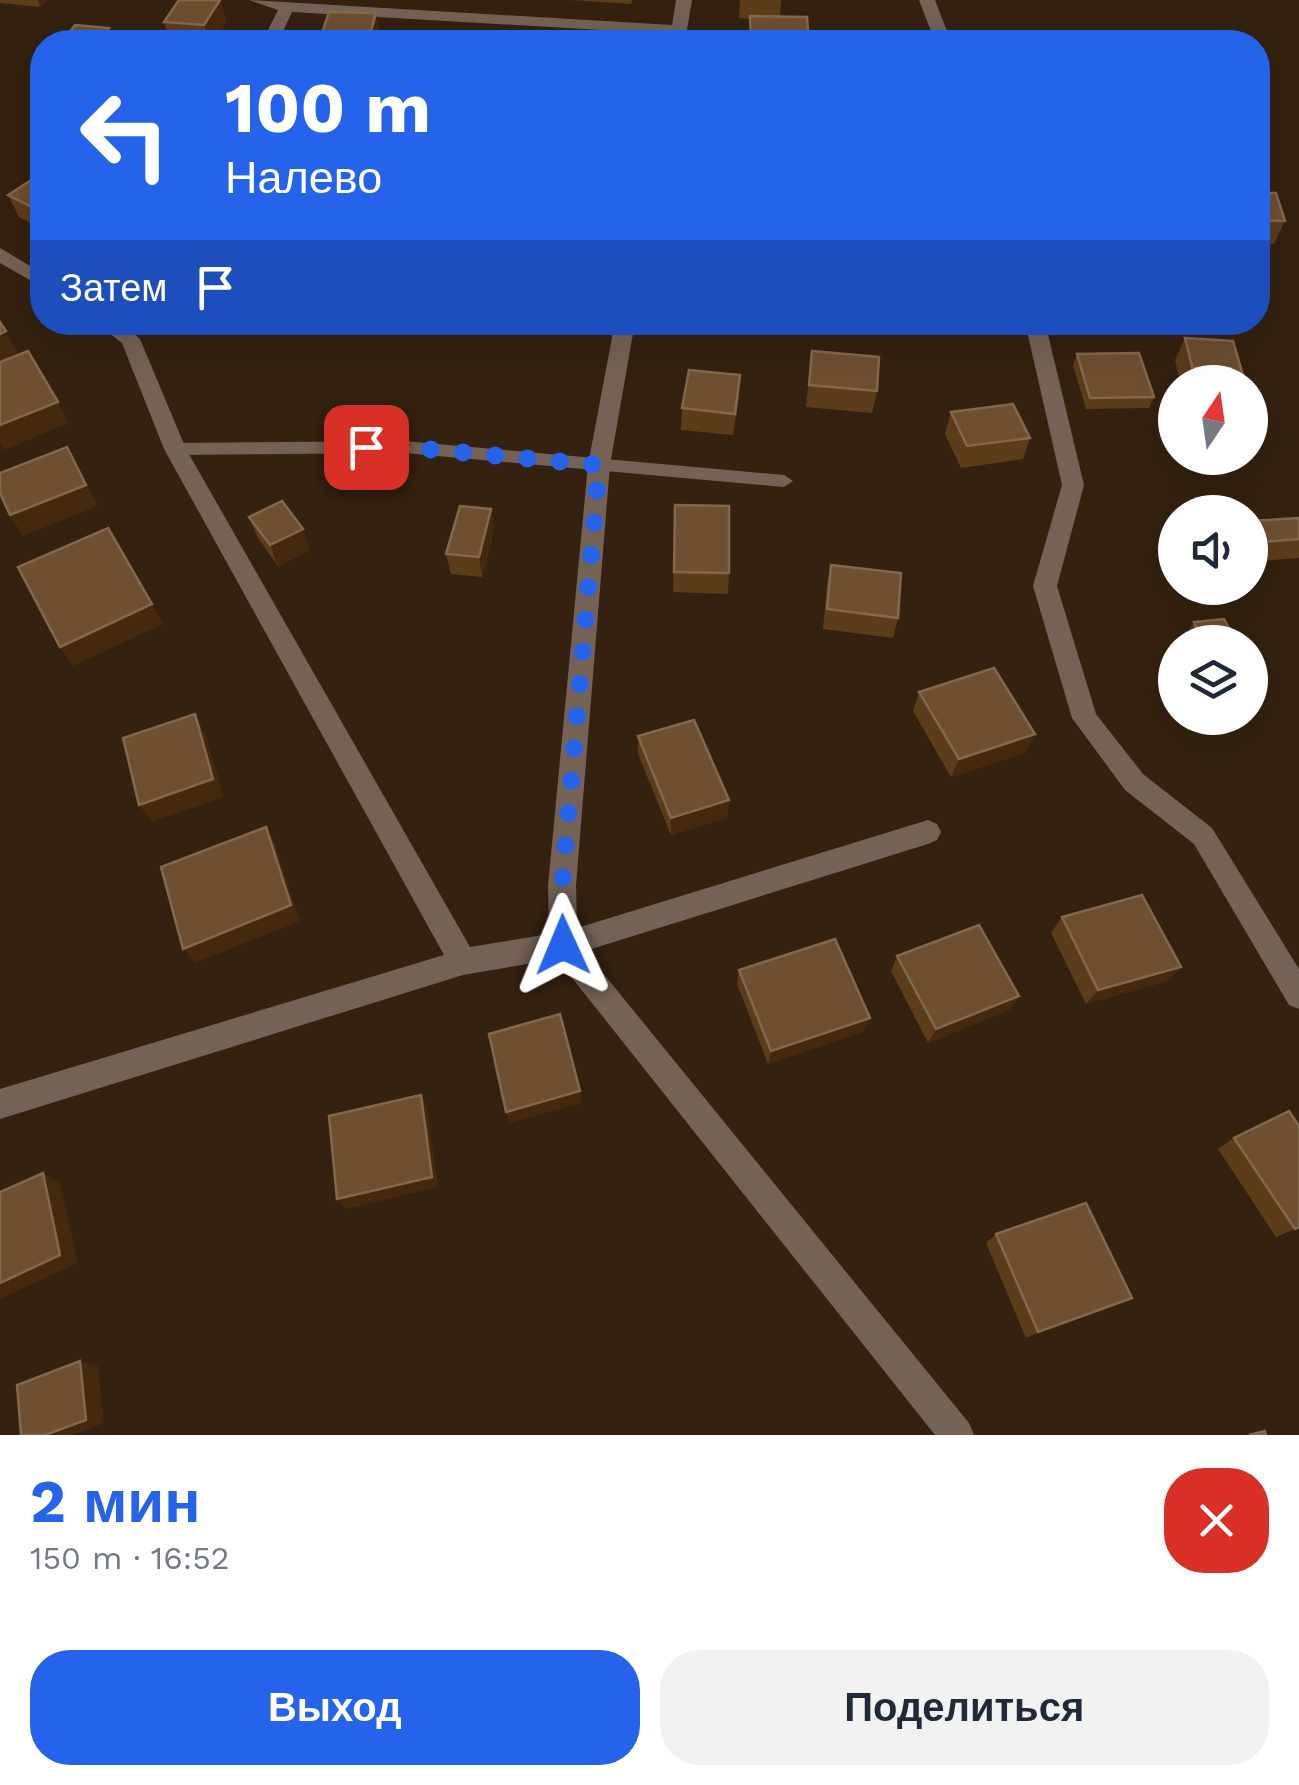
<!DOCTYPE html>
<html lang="ru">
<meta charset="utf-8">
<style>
:root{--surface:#fff;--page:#f2f2f3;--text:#1f2937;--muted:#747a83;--accent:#2563eb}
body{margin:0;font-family:"Work Sans",sans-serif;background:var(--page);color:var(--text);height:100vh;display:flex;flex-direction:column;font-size:38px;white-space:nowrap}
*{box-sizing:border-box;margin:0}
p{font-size:32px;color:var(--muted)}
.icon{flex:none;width:55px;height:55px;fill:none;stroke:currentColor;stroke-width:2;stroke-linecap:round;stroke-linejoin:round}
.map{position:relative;height:1435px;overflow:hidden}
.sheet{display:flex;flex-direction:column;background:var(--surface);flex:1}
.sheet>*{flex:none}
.banner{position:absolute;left:30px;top:30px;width:1240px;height:305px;border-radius:40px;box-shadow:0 10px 40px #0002;background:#2563eb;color:#fff;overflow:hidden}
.needle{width:65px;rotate:13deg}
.fabs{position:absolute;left:1158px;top:365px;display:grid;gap:20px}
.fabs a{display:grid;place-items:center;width:110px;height:110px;border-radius:50%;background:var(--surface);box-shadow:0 10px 40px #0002;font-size:50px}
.pin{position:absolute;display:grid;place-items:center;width:85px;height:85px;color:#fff;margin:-42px;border-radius:20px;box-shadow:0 5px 15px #0006}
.me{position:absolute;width:110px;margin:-55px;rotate:359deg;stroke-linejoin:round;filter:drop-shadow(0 0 8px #0008)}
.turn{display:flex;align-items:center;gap:35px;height:210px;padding:0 30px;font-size:45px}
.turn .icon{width:130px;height:130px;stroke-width:2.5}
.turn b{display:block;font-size:70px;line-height:85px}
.then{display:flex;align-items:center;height:95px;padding:0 30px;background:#0003;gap:20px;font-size:38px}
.round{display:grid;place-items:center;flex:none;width:105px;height:105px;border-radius:40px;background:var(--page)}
.head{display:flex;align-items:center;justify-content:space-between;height:170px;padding:0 30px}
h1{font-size:60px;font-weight:700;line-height:75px;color:var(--accent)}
.primary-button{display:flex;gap:20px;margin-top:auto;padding:20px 30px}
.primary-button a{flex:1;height:115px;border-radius:40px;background:var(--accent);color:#fff;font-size:40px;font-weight:700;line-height:115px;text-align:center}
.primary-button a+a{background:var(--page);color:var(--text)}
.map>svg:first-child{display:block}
</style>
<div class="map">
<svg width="1299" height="1435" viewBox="0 0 1299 1435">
<rect width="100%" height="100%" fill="#34210f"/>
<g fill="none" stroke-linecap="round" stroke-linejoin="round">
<polygon fill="#756256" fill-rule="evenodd" points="404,441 784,475 793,481 784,487 404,453 175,455 166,449 175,443"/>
<g fill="#756256" fill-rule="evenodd">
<polygon points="249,0 672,25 676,0 692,0 685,42 669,42 670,34 292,12 278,42 262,42 278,10"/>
<polygon points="919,0 935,0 951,42 935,42"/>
<polygon points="0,248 42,273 42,287 0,263"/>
<polygon points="95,322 120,322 140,339 186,449 470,947 549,934 548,886 588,465 615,322 635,322 610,465 576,886 577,928 928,820 937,824 941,832 937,840 928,844 585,951 969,1423 974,1435 935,1435 557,959 463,975 0,1119 0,1089 444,955 164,449 122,343"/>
<polygon points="1025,322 1045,322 1084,485 1057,586 1096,714 1143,774 1212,828 1299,969 1299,1009 1289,1005 1194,844 1125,790 1072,718 1033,586 1062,485"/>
</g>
</g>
<g fill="#5d3c1a">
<polygon points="0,0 47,0 40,7 0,3"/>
<polygon points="220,0 226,23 213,42 170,42 164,22"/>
<polygon points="571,0 632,0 631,4"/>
<polygon points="740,0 781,0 780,16 809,42 749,42 750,19 739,18"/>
<polygon points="42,173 42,229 19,217 8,195"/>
<polygon points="1258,193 1285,221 1274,244 1258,243"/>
<polygon points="537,322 581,322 579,335 538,333"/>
<polygon points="1185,338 1245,382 1180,382 1175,360"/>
<polygon points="812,351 877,391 872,413 806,407"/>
<polygon points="1077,354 1154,397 1149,408 1086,409 1073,365"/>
<polygon points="739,397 733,435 681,430 682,408"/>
<polygon points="951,412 1030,438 1023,459 961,468 945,434"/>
<polygon points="675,505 729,573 728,594 673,592"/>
<polygon points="491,509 494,530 482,577 451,574 446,554"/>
<polygon points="249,517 310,550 278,566 258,538"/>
<polygon points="1299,518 1299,558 1250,562 1251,521"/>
<polygon points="831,565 898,618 893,638 823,629 827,585"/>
<polygon points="1194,622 1236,642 1182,642"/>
<polygon points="919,692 1026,752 951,777 913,711"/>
<polygon points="638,736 729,800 727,818 671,835 638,754"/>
<polygon points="1062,917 1181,967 1167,981 1086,1004 1051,933"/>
<polygon points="897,956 1019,996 1009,1010 928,1043 891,971"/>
<polygon points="739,970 864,1031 768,1064 737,984"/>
<polygon points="1234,1138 1299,1227 1276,1237 1218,1149"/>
<polygon points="996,1234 1117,1305 1026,1338 986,1243"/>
</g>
<g fill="#45290d">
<polygon points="37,0 47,0 40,7"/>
<polygon points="220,0 226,23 213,42 209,42 204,25"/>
<polygon points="376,13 380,35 378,42 368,42"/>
<polygon points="109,28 114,42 98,42"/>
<polygon points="6,331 18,353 0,361 0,334"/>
<polygon points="58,402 69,423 4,450 0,443 0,425"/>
<polygon points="67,447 98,506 23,536 10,515"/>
<polygon points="491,509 494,530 482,577 479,557"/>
<polygon points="303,529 310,550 278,566 270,545"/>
<polygon points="152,604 163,624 73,666 60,647"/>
<polygon points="195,714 205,733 224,797 152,822 139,805"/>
<polygon points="1035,734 1026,752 951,777 959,759"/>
<polygon points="729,800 727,818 671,835 671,818"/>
<polygon points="266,827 275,844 300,921 195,963 183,949"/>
<polygon points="1181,967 1167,981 1086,1004 1098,990"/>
<polygon points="1019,996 1009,1010 928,1043 936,1029"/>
<polygon points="870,1018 864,1031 768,1064 771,1051"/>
<polygon points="580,1091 582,1103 510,1123 506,1112"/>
<polygon points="421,1095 427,1107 438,1187 346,1209 337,1199"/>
<polygon points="43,1173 60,1183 78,1263 0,1299 0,1283"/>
<polygon points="1132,1298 1117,1305 1026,1338 1038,1332"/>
<polygon points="80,1361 98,1366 104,1423 72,1435 45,1435"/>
</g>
<g fill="#6e4f30" stroke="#84684c" stroke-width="2.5">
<polygon points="179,0 220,0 204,25 164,22"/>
<polygon points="329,12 376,13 368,42 319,42"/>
<polygon points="750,16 807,17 809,42 751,42"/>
<polygon points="75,25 109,28 98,42 62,42"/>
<polygon points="571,36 630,39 630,42 570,42"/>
<polygon points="42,173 42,212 8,195"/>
<polygon points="1258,193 1276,193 1285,221 1258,220"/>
<polygon points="0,322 6,331 0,334"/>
<polygon points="1185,338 1233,341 1245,382 1196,382"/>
<polygon points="28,351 58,402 0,425 0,362"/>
<polygon points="812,351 879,357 877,391 809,385"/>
<polygon points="1139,353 1154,397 1090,398 1077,354"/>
<polygon points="689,370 740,375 735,414 682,408"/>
<polygon points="1013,404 1030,438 967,446 951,412"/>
<polygon points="67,447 86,485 10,515 0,493 0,473"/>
<polygon points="282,501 303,529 270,545 249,517"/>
<polygon points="675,505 729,506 729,573 674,572"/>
<polygon points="460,506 491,509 479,557 446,554"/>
<polygon points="1299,518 1299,539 1261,542 1251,521"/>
<polygon points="108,528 152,604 60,647 18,567"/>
<polygon points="831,565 901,573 898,618 827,609"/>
<polygon points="1224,619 1236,642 1203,642 1194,622"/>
<polygon points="994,668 1035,734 959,759 919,692"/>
<polygon points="195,714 213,779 139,805 123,738"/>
<polygon points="694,720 729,800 671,818 638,736"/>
<polygon points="266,827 291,905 183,949 161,867"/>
<polygon points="1142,895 1181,967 1098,990 1062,917"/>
<polygon points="979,925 1019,996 936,1029 897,956"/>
<polygon points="835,939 870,1018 771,1051 739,970"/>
<polygon points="560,1014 580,1091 506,1112 489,1034"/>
<polygon points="421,1095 432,1177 337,1199 329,1116"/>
<polygon points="1289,1111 1299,1126 1299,1227 1295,1229 1234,1138"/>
<polygon points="43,1173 60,1255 0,1283 0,1192"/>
<polygon points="1086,1203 1132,1298 1038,1332 996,1234"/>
<polygon points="80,1361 86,1420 45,1435 21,1435 17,1385"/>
<polygon points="1265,1431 1266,1435 1249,1435"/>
</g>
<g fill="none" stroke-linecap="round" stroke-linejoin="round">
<polyline stroke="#2563eb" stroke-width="18" stroke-dasharray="0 32.4" points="366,447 404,447 599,465 562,886 563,945"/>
</g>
</svg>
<div class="fabs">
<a><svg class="needle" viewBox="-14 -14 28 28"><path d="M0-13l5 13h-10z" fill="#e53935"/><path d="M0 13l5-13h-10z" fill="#747a83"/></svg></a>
<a><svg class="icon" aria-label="sound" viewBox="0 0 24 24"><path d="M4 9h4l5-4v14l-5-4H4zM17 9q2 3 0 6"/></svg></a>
<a><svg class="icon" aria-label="layers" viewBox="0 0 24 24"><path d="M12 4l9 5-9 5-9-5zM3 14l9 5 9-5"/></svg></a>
</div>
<div class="pin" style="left:366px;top:447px;background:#d93025"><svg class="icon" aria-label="arrive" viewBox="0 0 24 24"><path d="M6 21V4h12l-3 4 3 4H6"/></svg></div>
<svg class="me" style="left:563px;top:945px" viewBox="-20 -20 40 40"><path d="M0-17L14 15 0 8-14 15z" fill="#2563eb" stroke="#fff" stroke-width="4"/></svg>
<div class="banner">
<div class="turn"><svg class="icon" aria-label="left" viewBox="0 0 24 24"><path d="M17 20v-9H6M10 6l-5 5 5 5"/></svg><div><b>100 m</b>Налево</div></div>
<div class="then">Затем<svg class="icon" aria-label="arrive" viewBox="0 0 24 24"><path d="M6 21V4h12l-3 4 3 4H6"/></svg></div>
</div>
</div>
<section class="sheet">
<div class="head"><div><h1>2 мин</h1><p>150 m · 16:52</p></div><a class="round" style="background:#d93025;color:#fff"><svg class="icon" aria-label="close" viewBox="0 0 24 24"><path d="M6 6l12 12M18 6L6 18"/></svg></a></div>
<div class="primary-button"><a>Выход</a><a>Поделиться</a></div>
</section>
